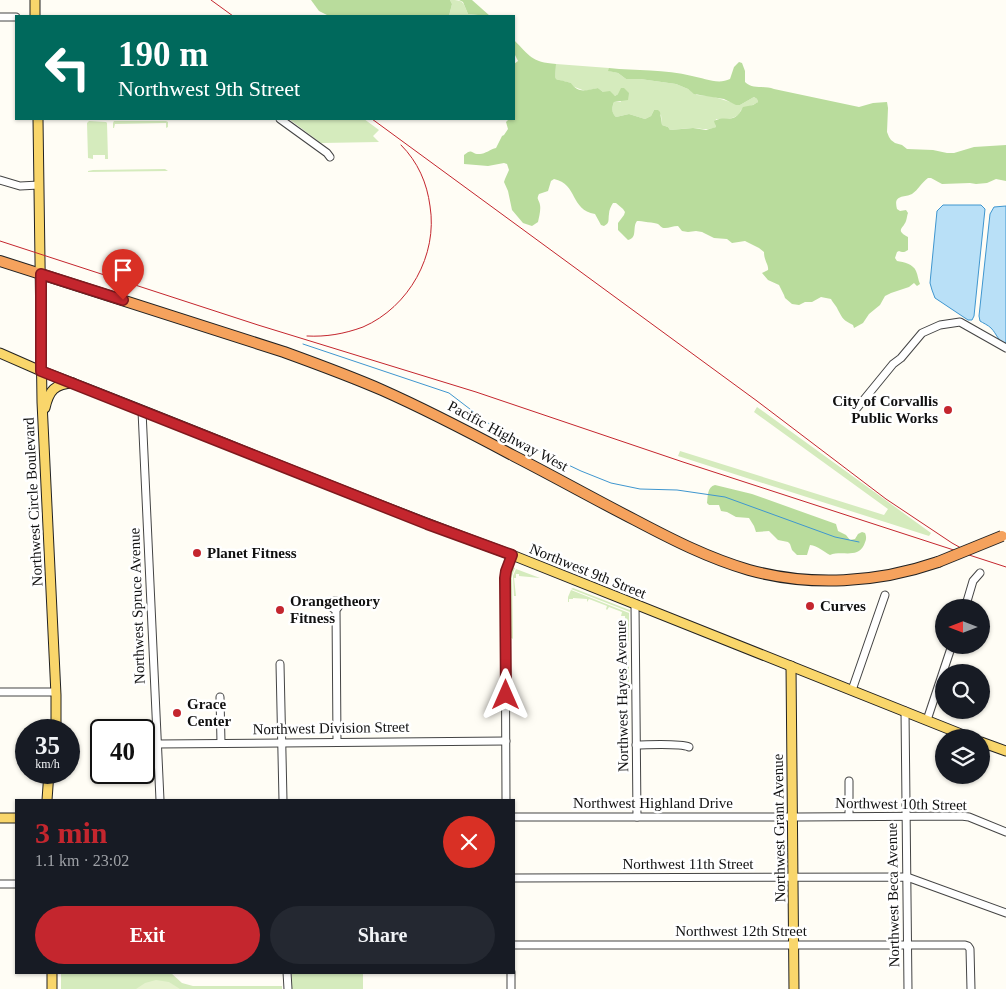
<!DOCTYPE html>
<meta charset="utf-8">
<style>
:root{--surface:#171b24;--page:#242831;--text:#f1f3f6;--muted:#9ea1a6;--accent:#c4262e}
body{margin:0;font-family:"Times New Roman",serif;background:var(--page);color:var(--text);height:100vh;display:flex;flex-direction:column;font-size:19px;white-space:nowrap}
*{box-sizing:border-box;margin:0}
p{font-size:16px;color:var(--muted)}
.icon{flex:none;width:28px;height:28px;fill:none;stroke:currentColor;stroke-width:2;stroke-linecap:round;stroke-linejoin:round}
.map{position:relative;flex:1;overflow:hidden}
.sheet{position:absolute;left:15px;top:799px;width:500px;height:175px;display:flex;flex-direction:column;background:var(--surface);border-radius:0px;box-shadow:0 1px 4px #0004}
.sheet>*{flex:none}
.top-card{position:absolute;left:15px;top:15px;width:500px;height:105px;border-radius:0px;box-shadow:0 1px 4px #0004;background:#00695c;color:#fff;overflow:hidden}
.needle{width:32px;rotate:270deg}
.tools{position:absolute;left:935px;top:599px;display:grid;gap:10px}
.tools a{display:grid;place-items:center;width:55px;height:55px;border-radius:50%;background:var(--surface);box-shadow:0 1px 4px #0004;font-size:25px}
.speed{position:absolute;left:15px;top:719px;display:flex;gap:10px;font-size:25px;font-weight:700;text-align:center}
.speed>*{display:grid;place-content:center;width:65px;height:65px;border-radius:50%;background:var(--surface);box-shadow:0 1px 4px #0004;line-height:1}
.speed small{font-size:12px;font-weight:400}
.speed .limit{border:2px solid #111;border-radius:8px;background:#fff;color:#111}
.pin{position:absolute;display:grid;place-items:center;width:42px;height:42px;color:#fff;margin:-51px -21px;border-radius:50% 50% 50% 0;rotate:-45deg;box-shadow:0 0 5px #0007}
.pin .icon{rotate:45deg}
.me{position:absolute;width:55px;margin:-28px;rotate:0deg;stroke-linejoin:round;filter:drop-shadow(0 0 4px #0008)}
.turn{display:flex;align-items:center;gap:18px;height:105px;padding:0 20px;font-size:22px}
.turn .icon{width:65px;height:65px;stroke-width:2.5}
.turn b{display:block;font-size:35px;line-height:42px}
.round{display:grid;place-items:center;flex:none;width:52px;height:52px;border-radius:26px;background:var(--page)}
.summary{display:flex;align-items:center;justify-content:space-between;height:85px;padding:0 20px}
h1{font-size:30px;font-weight:800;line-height:38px;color:var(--accent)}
.primary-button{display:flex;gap:10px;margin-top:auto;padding:10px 20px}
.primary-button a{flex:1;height:58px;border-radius:30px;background:var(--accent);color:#fff;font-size:20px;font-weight:800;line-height:58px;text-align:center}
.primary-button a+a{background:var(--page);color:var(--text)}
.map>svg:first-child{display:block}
</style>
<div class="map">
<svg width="1006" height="989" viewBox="0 0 1006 989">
<rect width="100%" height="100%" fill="#fffdf5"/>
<g fill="#d5ebbd">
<path d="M 450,0 C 464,0 463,2 468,14 L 478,15 L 479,16 L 449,16 L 452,4 Z"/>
<path d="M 556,64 L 609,68 L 609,71 L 618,73 L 626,79 L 640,79 L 676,84 L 688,89 L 697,95 L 711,96 L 740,105 L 754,97 L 757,99 L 758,102 C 755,105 746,107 741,110 C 738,120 725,119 716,119 L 715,124 L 716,127 C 706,131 701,128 691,128 C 684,129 677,129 670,130 L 668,127 L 662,125 L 661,115 L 654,110 L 651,116 L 645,119 L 629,114 L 616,117 C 611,113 612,107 614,102 L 621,102 L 618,94 L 615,96 L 603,92 L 598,88 L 585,91 L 572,86 L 571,83 C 553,78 555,84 556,64 Z"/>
<polygon points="289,119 364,119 379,130 373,136 379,142 321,143"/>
<polygon points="89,121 106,122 107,123 108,159 105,159 105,155 93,155 93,159 88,158 87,123"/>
<polygon points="114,121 166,121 168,122 168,127 166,128 166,123 115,124 114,128 113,128 113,123"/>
<polygon points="165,169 168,171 88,172 88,171 93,170"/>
<polygon points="757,407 931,533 929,536 678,456 680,451 884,515 888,509 754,412"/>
<polygon points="512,567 515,568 512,576 513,639 510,637 510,576"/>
<polygon points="516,569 540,578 519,576 519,574 516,574 516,578 514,578 516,596 514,596 513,576"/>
<polygon points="573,588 627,609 630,610 630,612 571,589"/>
<polygon points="571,590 629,613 629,641 622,641 622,640 625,639 625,616 621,616 622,612 609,607 607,610 606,609 607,606 589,599 587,602 587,599 573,598 573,599 569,599 569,602 568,602 568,597"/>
<polygon points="627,654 629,654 629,697 616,699 626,696"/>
<polygon points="61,973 171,973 182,983 193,986 282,986 282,989 61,989"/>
<rect x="292" y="973" width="71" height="16"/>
</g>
<g fill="#b9dc9c">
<polygon points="311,0 450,0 452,4 449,16 329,16 319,11"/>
<polygon points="459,0 472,0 490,16 479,16 478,15 468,14 463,2"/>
<path d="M 514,40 C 530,56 531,62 556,64 C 555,85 553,77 571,83 C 578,94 587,90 598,88 L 603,92 L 610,91 L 615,96 L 618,94 L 621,88 L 624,88 L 629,93 L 628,100 L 614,102 C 612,107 611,113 616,117 L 629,114 L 645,119 L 651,116 L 654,110 L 658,110 L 660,112 L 662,125 L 668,127 L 670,130 L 693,128 L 706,130 L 716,127 L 714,121 C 726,114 734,126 743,107 L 753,105 L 758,102 L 757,99 L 754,97 L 740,105 L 736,105 L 724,99 L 694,94 L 688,89 L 676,84 L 640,79 L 626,79 L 618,73 L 608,71 L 609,68 C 636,71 665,69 692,76 C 704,78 718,85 730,79 L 734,67 L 739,62 L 742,63 L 745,71 L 745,82 C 753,90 764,85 774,89 L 859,107 L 873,103 L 887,102 L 888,108 L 887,132 L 889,137 L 891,140 L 895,143 L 902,145 L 907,149 L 933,150 L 947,153 L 954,153 L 974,147 L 1006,145 L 1006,181 L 996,179 L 987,183 L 976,184 L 970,183 L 942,184 L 931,178 L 928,178 C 922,182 918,190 912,194 C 904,198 893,194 897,209 L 900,211 L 906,210 L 908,213 C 907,215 907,218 906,221 C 903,229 895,230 908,237 L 908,250 C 905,252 903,253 899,251 L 897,252 L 895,258 L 897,261 C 904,262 913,264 916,271 C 918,275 918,280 920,284 L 917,286 L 914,283 L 909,287 L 891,293 L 885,296 L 880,305 L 869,314 L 863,323 L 854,328 L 853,325 C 843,320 843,319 838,310 C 836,305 833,303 831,299 L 821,297 L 812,302 L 805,302 L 799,305 L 792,304 L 785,298 L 784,295 L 779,285 L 768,280 L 762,273 L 768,270 C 769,265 764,261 764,252 L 759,248 L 745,241 L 732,243 L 727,239 L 714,238 L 702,232 L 696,231 L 688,232 L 682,231 L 678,226 C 673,226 669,228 665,228 C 661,228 661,226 658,224 C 655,223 641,221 637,221 C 632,227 638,238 628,240 L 618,230 L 618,223 L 624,215 L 625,212 L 623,209 L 616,203 L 613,203 C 611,206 609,210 609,214 C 608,220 610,223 604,226 L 601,225 L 595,214 C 570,210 578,184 554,179 L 551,181 L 548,191 L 539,194 C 536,200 539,199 540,205 C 541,210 539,217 538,222 L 532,226 L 523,223 L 512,210 L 508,191 L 504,182 L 505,179 L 509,170 L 507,164 L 504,163 L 488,166 L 464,164 L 464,155 C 473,147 471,155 480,154 C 485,154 491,149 496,148 L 502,136 L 504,135 L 508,129 L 506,122 L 508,120 L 514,119 L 514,64 L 518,61 L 514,53 Z"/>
<path d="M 715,485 L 752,494 L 836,524 L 838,531 L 846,535 L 850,540 L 855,539 L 858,534 L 862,532 L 865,533 C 867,538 866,540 864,545 C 857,559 842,550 830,555 C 824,552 818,546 810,545 L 807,555 L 797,555 L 792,550 L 790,544 L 788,542 L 778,540 L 769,531 L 756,532 L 754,526 L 749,518 L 736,517 L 727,512 L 721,511 L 719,505 L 709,505 L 707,503 C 708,496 707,487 715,485 Z"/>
</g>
<polygon fill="#e6f2cf" points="156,980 169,982 180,989 136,989 145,983"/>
<g fill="#b9e0f7" stroke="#3f96cf">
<polygon points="943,205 981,205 985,209 974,316 972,320 968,320 935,298 932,290 930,283 937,211"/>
<path d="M 1006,206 L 1006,343 C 998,342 997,334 991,328 C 988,325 983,323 980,321 L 979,316 L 990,214 L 994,207 Z"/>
</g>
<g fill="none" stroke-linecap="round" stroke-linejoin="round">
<polyline stroke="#3f96cf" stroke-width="1" points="303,344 449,393 496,429 539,451 581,471 611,483 640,489 677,490 725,497 835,537 859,542"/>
<g stroke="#444" stroke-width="9">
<g id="minor">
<polyline points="0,17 16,17"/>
<polyline points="280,119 327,153 330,157"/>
<polyline points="0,180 20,186 39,185"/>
<polyline points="857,408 893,364 901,358 922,333 940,325 960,322 1006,348"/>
<polyline points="142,411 160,800"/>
<circle cx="335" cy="605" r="4"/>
<polyline points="635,604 637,817"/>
<polyline points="965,608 973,581 980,573"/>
<polyline points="336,609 337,742"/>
<polyline points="280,664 283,800"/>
<polyline points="852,690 885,595"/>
<polyline points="0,692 56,692"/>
<polyline points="220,697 221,743"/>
<polyline points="905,711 908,989"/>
<polyline points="927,720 952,645"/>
<polyline points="157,744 506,741"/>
<path d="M 636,745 C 649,745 679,743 689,747"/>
<polyline points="849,781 849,816"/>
<polyline points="506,800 505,578 506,571 512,555"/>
<polyline points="514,817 799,817 961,816 969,817 1006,832"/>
<polyline points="514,878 907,877 1006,913"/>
<polyline points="0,884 16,884"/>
<polyline points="514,945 965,945 968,946 970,949 971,989"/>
<polyline points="287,972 288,989"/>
<polyline points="511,972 511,989"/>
</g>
</g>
<g stroke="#222" stroke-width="11">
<g id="major">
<polyline points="35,0 35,16"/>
<polyline points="38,119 42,402 56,695 56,730"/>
<path d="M 0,353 L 41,371 C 199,431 354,498 512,555 L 971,738"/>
<path d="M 45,408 C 49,390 55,384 73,383"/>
<polyline points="791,666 794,989"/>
<polyline points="981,742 1006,751"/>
<polyline points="47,800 49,772"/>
<polyline points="0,818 16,818"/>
<polyline points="52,972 52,989"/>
</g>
</g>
<g stroke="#222" stroke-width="12">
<path id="highway" d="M 0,261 L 284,352 C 317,364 350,376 382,390 C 427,410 471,433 514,456 C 555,477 594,499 635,520 C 671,539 708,558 749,570 C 811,587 877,583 938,562"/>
</g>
<use href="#minor" stroke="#fff" stroke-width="7"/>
<use href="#major" stroke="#f9d66b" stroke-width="9"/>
<use href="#highway" stroke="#f5a25d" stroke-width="10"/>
<g stroke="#c4262e" stroke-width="1">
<polyline points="211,0 233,16"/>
<polyline points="372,119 757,401 886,499 952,543 961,548"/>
<polyline points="0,241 258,325 476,392 683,462 1006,567"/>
<path d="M 307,336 C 326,337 344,334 363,327 C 409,307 438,255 430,206 C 427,183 418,162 401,145"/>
</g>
<g stroke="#222" stroke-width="12" stroke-linecap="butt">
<polyline id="highway-bridge" points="938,562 1002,536"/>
</g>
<use href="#highway-bridge" stroke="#f5a25d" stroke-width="10"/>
</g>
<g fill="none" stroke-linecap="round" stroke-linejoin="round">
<g stroke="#7f191e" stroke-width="12">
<polyline id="route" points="123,300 41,274 41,371 427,524 512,555 506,571 505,578 506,695"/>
</g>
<use href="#route" stroke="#c4262e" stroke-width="9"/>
</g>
<g fill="#c4262e" stroke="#fff" stroke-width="2">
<circle cx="948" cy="410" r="5"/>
<circle cx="197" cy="553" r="5"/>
<circle cx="810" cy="606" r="5"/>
<circle cx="280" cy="610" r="5"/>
<circle cx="177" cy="713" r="5"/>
</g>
<g text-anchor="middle" stroke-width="5" stroke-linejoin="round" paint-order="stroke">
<g font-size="15" font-weight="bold" fill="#111" stroke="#fff" text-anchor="start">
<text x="938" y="406" text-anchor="end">City of Corvallis<tspan x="938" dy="17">Public Works</tspan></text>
<text x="207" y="558">Planet Fitness</text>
<text x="290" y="606">Orangetheory<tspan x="290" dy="17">Fitness</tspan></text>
<text x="820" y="611">Curves</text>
<text x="187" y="709">Grace<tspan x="187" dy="17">Center</tspan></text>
</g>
<g font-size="15" fill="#111" stroke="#fff">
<text transform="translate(508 436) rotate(28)" y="5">Pacific Highway West</text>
<text transform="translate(33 502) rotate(-93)" y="5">Northwest Circle Boulevard</text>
<text transform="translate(588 571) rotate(22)" y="5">Northwest 9th Street</text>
<text transform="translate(137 606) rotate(-92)" y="5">Northwest Spruce Avenue</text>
<text transform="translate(622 696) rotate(-91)" y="5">Northwest Hayes Avenue</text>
<text transform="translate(331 728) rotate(-1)" y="5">Northwest Division Street</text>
<text x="653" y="808">Northwest Highland Drive</text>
<text transform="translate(901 804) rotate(1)" y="5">Northwest 10th Street</text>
<text transform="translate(779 828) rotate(-91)" y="5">Northwest Grant Avenue</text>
<text x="688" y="869">Northwest 11th Street</text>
<text transform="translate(893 895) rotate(-91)" y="5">Northwest Beca Avenue</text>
<text x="741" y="936">Northwest 12th Street</text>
</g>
</g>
</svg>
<div class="tools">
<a><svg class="needle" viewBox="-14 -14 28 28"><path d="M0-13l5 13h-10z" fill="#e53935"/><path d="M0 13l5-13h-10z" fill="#9ea1a6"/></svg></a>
<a><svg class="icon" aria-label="search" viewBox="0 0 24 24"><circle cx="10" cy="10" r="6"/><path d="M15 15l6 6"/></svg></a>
<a><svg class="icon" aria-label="layers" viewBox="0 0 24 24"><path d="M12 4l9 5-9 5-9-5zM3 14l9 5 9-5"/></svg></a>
</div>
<div class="speed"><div>35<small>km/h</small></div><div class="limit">40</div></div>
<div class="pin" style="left:123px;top:300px;background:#d93025"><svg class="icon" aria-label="arrive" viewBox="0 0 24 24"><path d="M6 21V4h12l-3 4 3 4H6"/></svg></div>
<svg class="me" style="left:506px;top:695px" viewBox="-20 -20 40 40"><path d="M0-17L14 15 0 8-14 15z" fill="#c4262e" stroke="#fff" stroke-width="4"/></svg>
<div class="top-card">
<div class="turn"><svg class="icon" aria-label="left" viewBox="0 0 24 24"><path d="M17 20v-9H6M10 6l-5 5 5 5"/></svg><div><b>190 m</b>Northwest 9th Street</div></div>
</div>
<section class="sheet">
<div class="summary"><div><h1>3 min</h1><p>1.1 km · 23:02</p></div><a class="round" style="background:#d93025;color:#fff"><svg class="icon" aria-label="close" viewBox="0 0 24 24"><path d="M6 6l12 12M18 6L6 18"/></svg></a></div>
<div class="primary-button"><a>Exit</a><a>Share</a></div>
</section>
</div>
